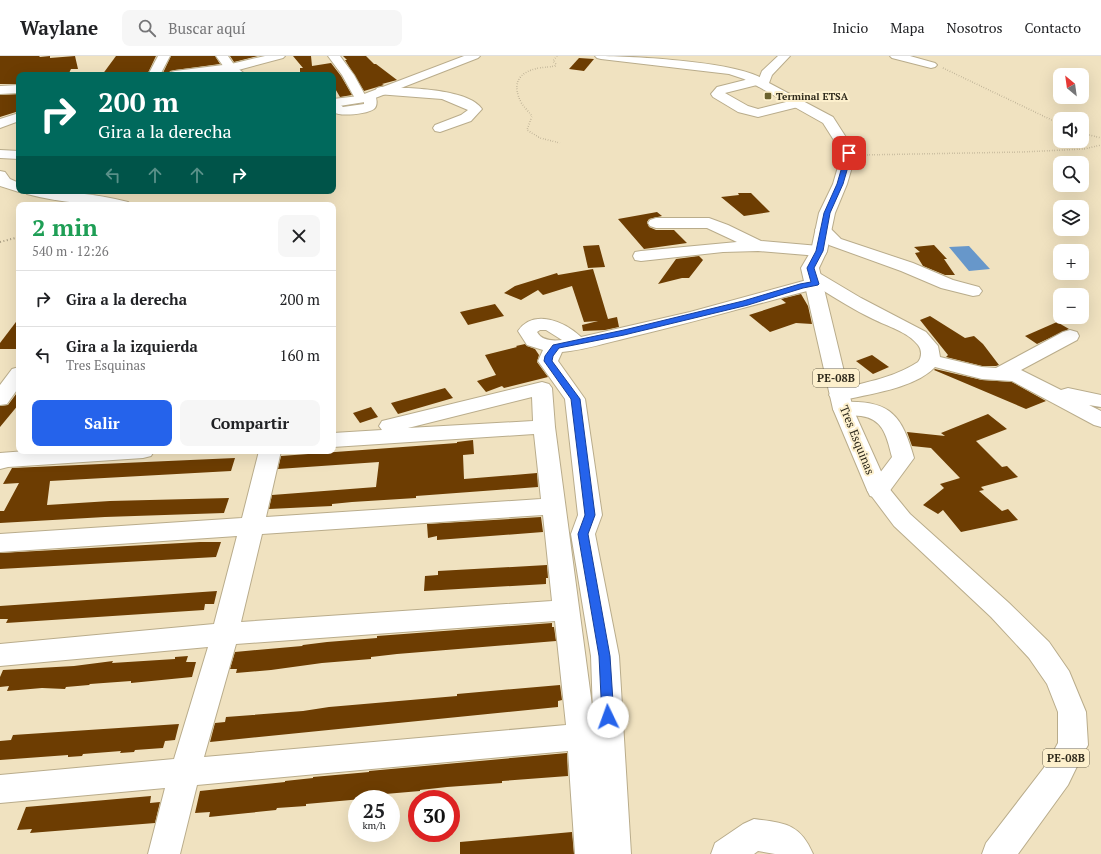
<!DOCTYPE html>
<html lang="es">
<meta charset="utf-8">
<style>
:root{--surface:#fff;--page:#f6f6f6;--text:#202124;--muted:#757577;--line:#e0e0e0;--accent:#2563eb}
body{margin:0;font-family:"PT Serif",serif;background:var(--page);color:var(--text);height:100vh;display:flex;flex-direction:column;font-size:15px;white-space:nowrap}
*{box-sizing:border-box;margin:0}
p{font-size:13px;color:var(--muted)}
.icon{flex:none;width:22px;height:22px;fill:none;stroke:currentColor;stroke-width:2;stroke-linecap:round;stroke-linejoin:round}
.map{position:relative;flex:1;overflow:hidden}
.side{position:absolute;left:16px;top:146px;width:320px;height:252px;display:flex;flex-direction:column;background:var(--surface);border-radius:8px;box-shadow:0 4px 16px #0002}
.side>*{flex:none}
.banner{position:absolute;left:16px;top:16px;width:320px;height:122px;border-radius:8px;box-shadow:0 4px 16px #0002;background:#00695c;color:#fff;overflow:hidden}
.needle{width:26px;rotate:331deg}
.fabs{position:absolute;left:1053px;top:12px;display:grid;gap:8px}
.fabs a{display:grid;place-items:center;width:36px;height:36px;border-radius:8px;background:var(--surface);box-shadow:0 4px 16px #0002;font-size:20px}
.speed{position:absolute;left:348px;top:734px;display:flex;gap:8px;font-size:20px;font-weight:700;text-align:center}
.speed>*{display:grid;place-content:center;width:52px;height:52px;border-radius:50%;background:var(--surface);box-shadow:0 4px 16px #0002;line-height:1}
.speed small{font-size:10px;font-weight:400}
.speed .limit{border:6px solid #d22;background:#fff;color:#111}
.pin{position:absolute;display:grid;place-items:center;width:34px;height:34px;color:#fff;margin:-17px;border-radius:8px;box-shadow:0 2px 6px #0006}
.me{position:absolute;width:44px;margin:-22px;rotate:357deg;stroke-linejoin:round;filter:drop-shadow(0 0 3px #0008)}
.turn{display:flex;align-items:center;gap:14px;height:84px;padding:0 16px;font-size:18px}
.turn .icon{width:52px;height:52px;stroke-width:2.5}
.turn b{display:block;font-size:28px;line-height:34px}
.lanes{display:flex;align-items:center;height:38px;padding:0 16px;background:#0003;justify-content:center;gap:20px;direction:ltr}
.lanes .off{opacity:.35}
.round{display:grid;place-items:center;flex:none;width:42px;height:42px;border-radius:8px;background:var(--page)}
.summary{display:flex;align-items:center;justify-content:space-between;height:68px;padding:0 16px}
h1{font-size:24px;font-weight:800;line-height:30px;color:#1e9e55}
.button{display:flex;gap:8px;margin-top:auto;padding:8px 16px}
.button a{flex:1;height:46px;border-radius:8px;background:var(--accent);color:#fff;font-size:16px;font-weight:800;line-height:46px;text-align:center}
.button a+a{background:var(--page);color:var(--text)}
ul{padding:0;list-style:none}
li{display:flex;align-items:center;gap:12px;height:56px;padding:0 16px;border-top:1px solid var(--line)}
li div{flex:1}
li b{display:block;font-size:15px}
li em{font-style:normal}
header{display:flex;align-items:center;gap:24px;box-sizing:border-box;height:56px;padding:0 20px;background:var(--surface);border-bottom:1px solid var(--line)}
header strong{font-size:19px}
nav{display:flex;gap:22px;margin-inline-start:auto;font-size:14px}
.search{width:280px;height:36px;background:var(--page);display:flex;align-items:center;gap:10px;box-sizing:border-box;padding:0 14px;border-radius:8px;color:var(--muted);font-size:15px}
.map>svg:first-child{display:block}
</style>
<header>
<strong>Waylane</strong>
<div class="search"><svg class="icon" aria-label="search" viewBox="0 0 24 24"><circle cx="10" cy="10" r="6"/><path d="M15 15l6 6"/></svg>Buscar aquí</div>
<nav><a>Inicio</a><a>Mapa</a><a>Nosotros</a><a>Contacto</a></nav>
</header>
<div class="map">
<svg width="1101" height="798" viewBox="0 0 1101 798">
<rect width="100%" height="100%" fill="#f0e2c0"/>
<polygon fill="#6797ca" points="969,190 990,213 969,215 949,191"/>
<g fill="#6d3d02">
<polygon points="0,0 39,0 40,1 50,0 50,2 75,0 78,13 71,13 68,19 19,19 19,28 0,28"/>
<polygon points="116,0 156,0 147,19 102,19"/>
<polygon points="171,0 215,0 220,8 175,14 170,15 168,19 162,19"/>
<polygon points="230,0 258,0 234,6"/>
<polygon points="293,0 311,0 312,10 331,7 341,20 352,39 340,41 333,29 333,19 300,19 300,12 303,12"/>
<polygon points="343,0 366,0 374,8 376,8 397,24 382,28 384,29 364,35 345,4 347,4"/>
<polygon points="579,2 594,3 584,15 569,13"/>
<polygon points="19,38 19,53 17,53 16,56 0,61 0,39"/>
<polygon points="738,137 751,137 770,156 744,160 721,141 739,139"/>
<polygon points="657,156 662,160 649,163 647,166 649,171 656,174 674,174 687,187 644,193 618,163"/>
<polygon points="599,189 605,211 588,212 583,190"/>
<polygon points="934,189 947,203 944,203 955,219 945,219 923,210 915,197 920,196 914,191"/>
<polygon points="699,200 703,204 689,222 682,222 658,228 676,203"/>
<polygon points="593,213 608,263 617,261 619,271 605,274 583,275 582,269 598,265 584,266 572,230 543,239 538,234 521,244 504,237 515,230 557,217 558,219"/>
<polygon points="801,238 808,250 812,268 796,267 770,276 749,259 786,247 781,243"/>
<polygon points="495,248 504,260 468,269 460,256"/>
<polygon points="930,260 965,282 974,280 983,288 999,309 996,310 982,310 946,301 948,299 920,264"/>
<polygon points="19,262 19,293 0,293 0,287"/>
<polygon points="1057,266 1069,273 1037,288 1025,280"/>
<polygon points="525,288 527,290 535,293 539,299 537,306 548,321 504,332 502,330 486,336 477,325 496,319 485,299 517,291 516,290"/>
<polygon points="872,299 889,311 873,318 856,305"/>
<polygon points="935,313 982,324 1012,326 1046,345 1026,353 934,314"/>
<polygon points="445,332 453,342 398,358 391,347"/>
<polygon points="19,334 19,348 0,371 0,350 8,349"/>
<polygon points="371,351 378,361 360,367 353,357"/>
<polygon points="988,358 1007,373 976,385 1002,411 1007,410 1018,421 981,431 984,434 979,435 1002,455 1008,453 1018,464 961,476 943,454 938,458 923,449 944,432 940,428 960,422 931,392 912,390 907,376 945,380 941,377"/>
<polygon points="473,384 474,398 463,399 464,423 537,417 538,431 416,440 416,442 352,446 332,448 332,450 269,453 272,439 376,431 379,406 278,413 281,400 457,387 457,386"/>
<polygon points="235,402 231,415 50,425 47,449 110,445 229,442 224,457 105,461 0,467 0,455 4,455 19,427 3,428 12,412"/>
<polygon points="541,461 543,476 437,484 437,480 428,482 427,468"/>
<polygon points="200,486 221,486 216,501 0,513 0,497"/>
<polygon points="547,509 548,522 546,522 546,528 424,535 425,520 438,519 438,515"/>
<polygon points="217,535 214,548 205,548 204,554 6,567 8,563 0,563 0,550"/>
<polygon points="552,567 552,571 554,571 556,585 397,598 371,601 371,603 322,607 271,614 236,617 237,613 230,613 235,596 302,590 303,589 327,586 377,582 377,580"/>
<polygon points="188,600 186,606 196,606 192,621 131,627 131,625 90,628 89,629 66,631 65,633 42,632 7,635 9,630 0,631 0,621 3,614 74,610 113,605 112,607 175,603 175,601"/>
<polygon points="560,629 562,644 558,645 558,651 210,686 215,667 225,666 226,661 303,655 329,651 457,640 457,638"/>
<polygon points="179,668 175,684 165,685 163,692 135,694 134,696 120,697 121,695 83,698 82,700 68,701 68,699 0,704 0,685 11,684 13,679"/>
<polygon points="567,697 568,720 502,725 502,727 447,731 420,734 420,735 362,740 362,743 306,748 306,750 277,752 276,754 248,757 209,761 210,756 195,757 200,735 285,726 285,725 313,722 313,721 369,716 369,715"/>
<polygon points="151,740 150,747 160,746 155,767 30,777 32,773 17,774 26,751"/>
<polygon points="572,776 574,798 460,798 460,786"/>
</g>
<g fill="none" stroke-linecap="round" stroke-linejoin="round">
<g stroke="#b9ac8b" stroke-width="2">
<g id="minor">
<polygon points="158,0 170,0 160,19 148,19"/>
<polygon points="265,0 285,0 283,2 231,16 203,19 169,19 171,16 175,15 231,8"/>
<path d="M 328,0 L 340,0 L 354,19 L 365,39 L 370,36 L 374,37 C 377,41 378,50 374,53 C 367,58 340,61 333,56 L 333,45 L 337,46 L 343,51 L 364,48 L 364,46 L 357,46 L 342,19 Z"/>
<polygon points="890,0 910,0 935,7 937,9 935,11 931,12 892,2"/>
<polygon points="757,21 761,22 763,25 761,28 725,37 748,50 758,53 798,43 802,44 804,47 802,50 758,61 738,56 713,41 711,38 717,31"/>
<polygon points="19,29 19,37 0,38 0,30"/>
<path d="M 381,31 C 405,32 468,32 482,53 L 471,65 L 440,76 L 435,75 L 433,72 L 435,69 L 461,59 L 468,54 L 442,43 L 377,38 L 375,35 L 377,32 Z"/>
<polygon points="19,57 19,65 0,72 0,63"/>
<polygon points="0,94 19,95 19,103 0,102"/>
<polygon points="0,115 5,116 10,123 19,127 19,135 24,135 19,136 0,130"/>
<path d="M 24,135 C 60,135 94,137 128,146 L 131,149 C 96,149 60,147 27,138 Z"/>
<polygon points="656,162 709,162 728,169 761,185 819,190 825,191 827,195 825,199 819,200 758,195 723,196 641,205 635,204 633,200 635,196 641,195 737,186 707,172 656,172 650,170 648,167 650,164"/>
<polygon points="823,169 829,171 841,183 913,207 953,224 979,231 982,235 979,239 973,240 941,232 901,215 829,189 815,174 817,171"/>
<path d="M 813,216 L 819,217 L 861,242 L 926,276 L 938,290 L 940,301 L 982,311 L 996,312 L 1063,276 L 1070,274 L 1077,276 L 1079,280 L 1077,284 L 1021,314 L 1061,334 L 1068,332 L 1101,339 L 1101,351 L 1089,349 L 1101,355 L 1101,371 L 1094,369 L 1012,325 L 982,323 L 935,311 C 914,333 868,338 839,345 L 832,343 L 829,339 L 832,335 C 861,327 892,323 918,306 C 922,301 922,294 918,289 C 908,276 887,270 873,263 C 854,254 837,243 819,232 C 755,248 692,267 627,282 C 606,287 584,294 562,296 L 558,305 L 585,343 L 602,459 L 595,478 L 619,600 L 631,798 L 575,798 L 568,695 L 197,729 L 180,798 L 148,798 L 165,732 L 0,747 L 0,719 L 174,703 L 208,591 L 0,610 L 0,588 L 214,568 L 237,480 L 0,496 L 0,478 L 242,462 L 259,395 L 281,395 L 266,461 L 541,443 L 534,378 L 333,391 L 333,377 L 382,374 L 379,370 L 382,365 L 542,326 L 549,328 L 552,332 L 555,371 L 593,657 L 591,600 L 571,478 L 578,459 L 565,343 L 538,305 L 543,294 L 527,289 L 518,275 C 534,252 565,266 581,281 L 690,256 L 807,224 L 804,221 L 807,217 ZM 540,274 L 546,274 L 562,284 C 553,285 542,285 537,276 ZM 532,341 L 533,365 L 408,372 ZM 543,459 L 552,545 L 241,566 L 262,478 ZM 555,565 L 566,669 L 204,701 L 236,588 Z"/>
<polygon points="19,311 19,331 7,348 0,349 0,329 12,313"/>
<path d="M 843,346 C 890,344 902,359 914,402 L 886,440 L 878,442 L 870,440 L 867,434 L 892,401 C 887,382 884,363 861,360 C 852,359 844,360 836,358 L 833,353 L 836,348 Z"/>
<polygon points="26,395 154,395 151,400 143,402 8,411 0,413 0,397"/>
<path d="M 754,763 C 784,767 800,767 813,798 L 775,798 L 758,795 L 754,798 L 711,798 L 715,787 L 743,768 Z"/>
</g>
</g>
<g stroke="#b9ac8b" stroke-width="2">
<g id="major">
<path d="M 216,0 L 228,0 L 235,10 L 246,19 C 227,19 227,15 216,0 Z"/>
<polygon points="464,0 480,0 478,2 365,46 333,51 333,43 359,40"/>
<path d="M 595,0 C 625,0 753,5 769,28 L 767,31 L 759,31 L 744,23 L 729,18 L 601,3 L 597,2 Z"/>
</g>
</g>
<g stroke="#b9ac8b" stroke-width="2">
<polygon id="highway" points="778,0 790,0 772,19 769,27 833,61 856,97 847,128 835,157 827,195 819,212 853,353 888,431 910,458 1009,547 1049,586 1069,615 1086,656 1088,689 1083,698 1068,729 1018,798 982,798 986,787 1046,709 1058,687 1058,656 1047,628 1029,602 991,561 894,470 867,434 833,353 801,212 811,195 819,157 833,128 842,97 823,67 759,31 757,28 762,15"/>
</g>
<g stroke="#a59a80" stroke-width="1.5" stroke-dasharray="0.5 2" stroke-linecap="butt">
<path d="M 557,0 L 553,5 L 556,8 L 555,10 C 550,11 545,11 539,12 C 518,16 511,28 522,48 C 525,52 529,56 532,60 L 527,74 L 540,82 L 560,87"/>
<polyline points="943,12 1060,68"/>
<polyline points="1082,77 1101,82"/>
<polyline points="862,99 1022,96 1084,93 1101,89"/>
</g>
<polyline stroke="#a59a80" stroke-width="2" stroke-dasharray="1 2.5" stroke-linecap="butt" points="0,186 19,181"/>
<use href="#minor" fill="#fff" fill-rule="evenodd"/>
<use href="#major" fill="#fff" fill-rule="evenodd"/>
<use href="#highway" fill="#fff" fill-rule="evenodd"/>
</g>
<polygon fill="#2563eb" stroke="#184099" points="849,95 852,97 843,128 830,157 823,195 814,212 819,228 818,229 803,232 748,249 624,279 559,292 553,300 552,305 580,343 595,459 588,478 610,600 614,661 612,664 608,666 603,664 602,661 599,600 578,478 585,459 571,343 544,305 545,300 553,289 624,274 743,245 800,228 811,226 807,212 816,195 824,157 837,128 846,97"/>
<rect fill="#6b622e" stroke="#fdf0cd" stroke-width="1.5" x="764" y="36" width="8" height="8" rx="2"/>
<g text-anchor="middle" stroke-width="4" stroke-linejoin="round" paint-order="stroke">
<g font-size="10" font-weight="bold" fill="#2e291b" stroke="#fdf0cd" text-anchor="start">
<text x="776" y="44">Terminal ETSA</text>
</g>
<g fill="#fdf0cd" stroke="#6c6550" stroke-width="1">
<rect x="813" y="313" width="46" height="18" rx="3"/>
<rect x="1043" y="693" width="46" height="18" rx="3"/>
</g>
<g font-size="11" font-weight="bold" fill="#2e291b">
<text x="836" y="326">PE-08B</text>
<text x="1066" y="706">PE-08B</text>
</g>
<g font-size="12" fill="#2e291b" stroke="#fdf0cd">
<text transform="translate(857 384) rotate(68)" y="4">Tres Esquinas</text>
</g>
</g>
</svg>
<div class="fabs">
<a><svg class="needle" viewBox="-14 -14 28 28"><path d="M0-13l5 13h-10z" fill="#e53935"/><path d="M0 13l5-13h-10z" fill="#757577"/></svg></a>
<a><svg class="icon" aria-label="sound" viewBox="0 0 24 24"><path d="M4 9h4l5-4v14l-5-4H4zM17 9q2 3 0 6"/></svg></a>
<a><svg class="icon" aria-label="search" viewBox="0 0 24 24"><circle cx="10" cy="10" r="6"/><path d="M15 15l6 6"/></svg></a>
<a><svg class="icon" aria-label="layers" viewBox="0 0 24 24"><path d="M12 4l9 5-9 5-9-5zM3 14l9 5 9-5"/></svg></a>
<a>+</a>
<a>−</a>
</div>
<div class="speed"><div>25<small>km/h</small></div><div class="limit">30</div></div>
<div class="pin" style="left:849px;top:97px;background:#d93025"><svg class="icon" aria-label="arrive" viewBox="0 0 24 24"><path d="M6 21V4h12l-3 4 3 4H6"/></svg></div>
<svg class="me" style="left:608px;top:661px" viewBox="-20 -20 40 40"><circle r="19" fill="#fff"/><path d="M0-13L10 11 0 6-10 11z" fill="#2563eb"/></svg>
<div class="banner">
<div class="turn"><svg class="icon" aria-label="right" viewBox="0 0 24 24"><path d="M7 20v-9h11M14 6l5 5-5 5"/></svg><div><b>200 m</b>Gira a la derecha</div></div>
<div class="lanes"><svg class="icon off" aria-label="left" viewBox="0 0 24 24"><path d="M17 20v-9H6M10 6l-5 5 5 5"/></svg><svg class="icon off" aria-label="ahead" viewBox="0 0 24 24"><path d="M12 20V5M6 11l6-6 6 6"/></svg><svg class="icon off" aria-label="ahead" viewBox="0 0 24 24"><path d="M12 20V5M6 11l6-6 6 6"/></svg><svg class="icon" aria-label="right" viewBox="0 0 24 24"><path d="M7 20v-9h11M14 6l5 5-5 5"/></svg></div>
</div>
<section class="side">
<div class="summary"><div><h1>2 min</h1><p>540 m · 12:26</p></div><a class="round"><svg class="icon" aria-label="close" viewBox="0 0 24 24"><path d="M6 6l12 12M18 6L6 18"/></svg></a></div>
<ul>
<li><svg class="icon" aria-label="right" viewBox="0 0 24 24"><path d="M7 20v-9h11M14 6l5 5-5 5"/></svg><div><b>Gira a la derecha</b></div><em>200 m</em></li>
<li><svg class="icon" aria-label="left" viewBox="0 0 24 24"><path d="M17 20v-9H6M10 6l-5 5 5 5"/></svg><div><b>Gira a la izquierda</b><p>Tres Esquinas</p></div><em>160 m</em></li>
</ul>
<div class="button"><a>Salir</a><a>Compartir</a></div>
</section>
</div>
